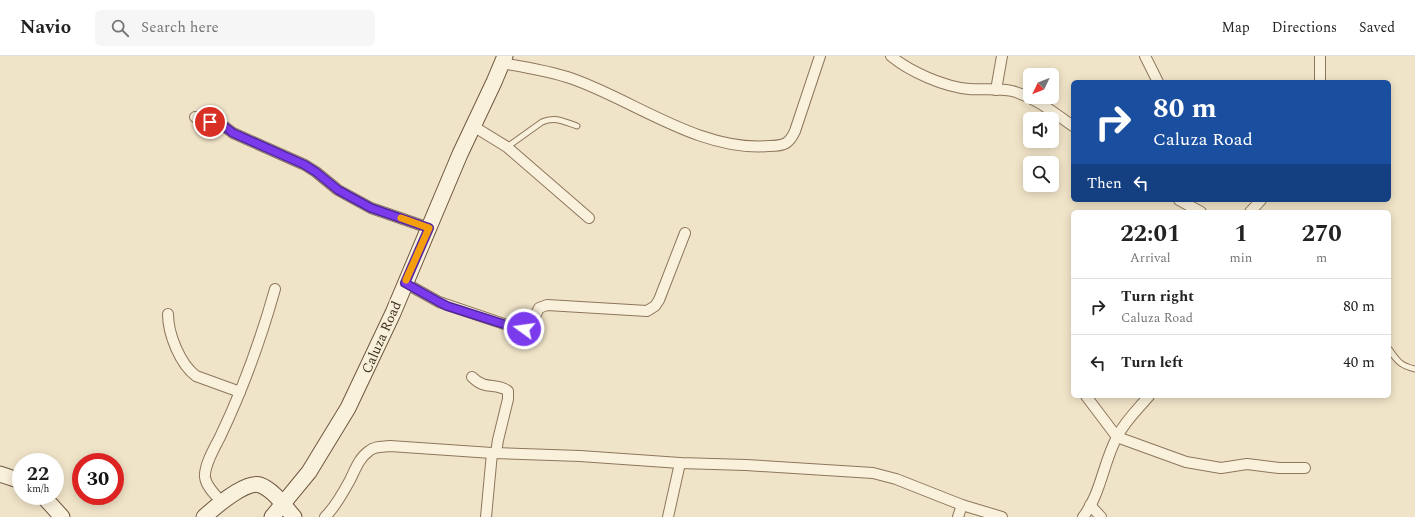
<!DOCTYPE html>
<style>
:root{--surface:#fff;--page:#f6f6f6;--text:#222;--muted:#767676;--line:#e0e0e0}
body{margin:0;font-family:Spectral,serif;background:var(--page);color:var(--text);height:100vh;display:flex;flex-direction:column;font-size:15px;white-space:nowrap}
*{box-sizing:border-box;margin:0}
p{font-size:13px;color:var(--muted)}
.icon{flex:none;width:22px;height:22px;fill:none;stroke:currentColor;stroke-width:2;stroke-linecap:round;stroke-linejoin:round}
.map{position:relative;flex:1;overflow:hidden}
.drawer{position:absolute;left:1071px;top:154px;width:320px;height:188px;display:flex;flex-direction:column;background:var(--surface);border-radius:6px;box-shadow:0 2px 10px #0003}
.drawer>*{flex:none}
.guide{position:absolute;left:1071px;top:24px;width:320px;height:122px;border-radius:6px;box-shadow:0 2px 10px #0003;background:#1a4fa0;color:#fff;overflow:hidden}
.needle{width:26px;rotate:227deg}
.controls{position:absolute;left:1023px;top:12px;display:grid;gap:8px}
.controls a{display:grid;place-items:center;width:36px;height:36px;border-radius:6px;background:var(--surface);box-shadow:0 2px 10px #0003;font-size:20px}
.speed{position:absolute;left:12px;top:397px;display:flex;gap:8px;font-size:20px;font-weight:700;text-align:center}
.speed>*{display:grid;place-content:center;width:52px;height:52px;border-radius:50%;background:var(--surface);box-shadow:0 2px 10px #0003;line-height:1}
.speed small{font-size:10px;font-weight:400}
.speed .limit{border:6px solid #d22;background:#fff;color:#111}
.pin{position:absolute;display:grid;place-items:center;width:34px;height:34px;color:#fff;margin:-17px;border:2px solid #fff;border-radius:50%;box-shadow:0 1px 4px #0007}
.me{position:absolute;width:44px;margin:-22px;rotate:284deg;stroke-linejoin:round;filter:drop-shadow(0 0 3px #0008)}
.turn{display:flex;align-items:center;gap:14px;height:84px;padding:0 16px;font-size:18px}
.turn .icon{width:52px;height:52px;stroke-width:2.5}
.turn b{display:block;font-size:28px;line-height:34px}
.then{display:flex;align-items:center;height:38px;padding:0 16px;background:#0003;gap:8px;font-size:15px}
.eta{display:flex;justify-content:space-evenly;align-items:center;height:68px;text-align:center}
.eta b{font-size:24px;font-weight:700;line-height:28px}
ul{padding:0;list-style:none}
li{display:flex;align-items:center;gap:12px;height:56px;padding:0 16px;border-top:1px solid var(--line)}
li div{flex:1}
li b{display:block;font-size:15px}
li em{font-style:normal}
header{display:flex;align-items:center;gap:24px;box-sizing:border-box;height:56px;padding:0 20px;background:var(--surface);border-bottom:1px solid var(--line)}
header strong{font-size:19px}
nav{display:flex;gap:22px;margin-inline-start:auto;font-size:14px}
.search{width:280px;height:36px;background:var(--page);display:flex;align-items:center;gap:10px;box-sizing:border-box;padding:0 14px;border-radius:6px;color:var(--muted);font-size:15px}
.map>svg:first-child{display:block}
</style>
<header>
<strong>Navio</strong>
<div class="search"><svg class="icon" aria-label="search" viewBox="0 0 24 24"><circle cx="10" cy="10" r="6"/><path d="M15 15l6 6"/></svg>Search here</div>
<nav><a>Map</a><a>Directions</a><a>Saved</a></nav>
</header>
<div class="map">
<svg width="1415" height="461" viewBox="0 0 1415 461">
<rect width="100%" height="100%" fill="#f0e4c8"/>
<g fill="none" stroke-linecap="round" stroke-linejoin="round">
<g stroke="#8d765c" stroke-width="7">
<g id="lane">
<path d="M 507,91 L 542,66 C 555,60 565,66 577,70"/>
<path d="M 1389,293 C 1397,305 1401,310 1415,313"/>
</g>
</g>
<g stroke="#8d765c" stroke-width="12">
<g id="street">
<path d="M 891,0 C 910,16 945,31 969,33 C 983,34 999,32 1012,35 C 1035,41 1054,57 1073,70"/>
<polyline points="1145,0 1158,26"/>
<polyline points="1320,0 1320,26"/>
<path d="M 501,7 C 525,11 550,15 573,23 C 635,45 701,96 769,90 C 774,90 781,90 786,87 C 791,84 793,79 795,75 L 820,0"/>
<polyline points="996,34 1002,0"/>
<polyline points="195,61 225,71 233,77 305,109 316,116 338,134 371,152 429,172"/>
<polyline points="473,70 507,91 589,162"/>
<polyline points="1179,144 1201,156"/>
<polyline points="1250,156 1261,144"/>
<polyline points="405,227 439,246 519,273 524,273 530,271 539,252 547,249 647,255 655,250 659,244 685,177"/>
<path d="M 168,258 C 168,278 180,308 196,320 L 240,336"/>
<path d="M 472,321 C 486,335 495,326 508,335 L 508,343 L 498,384 L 496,397"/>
<polyline points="1086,340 1117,381 1186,406 1221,412 1247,408 1279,412 1305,412"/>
<path d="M 222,446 C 215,439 206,430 205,421 C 204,409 215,391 220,381 C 243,333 261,283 275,233"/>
<polyline points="1090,449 1101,461"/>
<path d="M 325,461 C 335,451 343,437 350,424 C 355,414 359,402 369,395 C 374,390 383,391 390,390 L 492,397 L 580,400 L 680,407 L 746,409 L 873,417 L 896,423 L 962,449 L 1002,461"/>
<polyline points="486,461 492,397"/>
<polyline points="668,461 680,407"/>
<polyline points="958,461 962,449"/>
<path d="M 1083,461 C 1101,438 1103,407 1117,381 C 1125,365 1138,353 1149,340"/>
</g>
</g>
<g stroke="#6f573f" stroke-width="17">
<g id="secondary">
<polyline points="0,418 21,425"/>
<polyline points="43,440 62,461"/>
<path d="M 204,461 C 214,452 246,424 260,429 C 274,434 284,450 294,461"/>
<polyline points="272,461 309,416 348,352 393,257 460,98 494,26 505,0"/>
</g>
</g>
<use href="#lane" stroke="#faf1dc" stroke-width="5"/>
<use href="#street" stroke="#faf1dc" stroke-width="10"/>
<use href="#secondary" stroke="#faf1dc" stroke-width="15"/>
</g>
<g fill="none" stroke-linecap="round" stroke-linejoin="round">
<g stroke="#51269a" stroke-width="10">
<polyline id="route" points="210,66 225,71 233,77 305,109 316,116 338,134 371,152 429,172 405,227 439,246 447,250 519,273 524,273"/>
</g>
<use href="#route" stroke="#7c3aed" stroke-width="7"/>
<polyline stroke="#f59e0b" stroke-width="7" points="401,162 429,172 406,224"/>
</g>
<g text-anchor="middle" stroke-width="3" stroke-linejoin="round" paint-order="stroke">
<g font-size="14" fill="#3d2e20" stroke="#f7eed8">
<text transform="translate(381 281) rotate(-66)" y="5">Caluza Road</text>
</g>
</g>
</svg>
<div class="controls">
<a><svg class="needle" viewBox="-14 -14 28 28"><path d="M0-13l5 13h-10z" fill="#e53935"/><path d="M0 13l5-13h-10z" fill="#767676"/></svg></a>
<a><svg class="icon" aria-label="sound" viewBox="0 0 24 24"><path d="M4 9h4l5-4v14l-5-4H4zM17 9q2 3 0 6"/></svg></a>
<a><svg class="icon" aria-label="search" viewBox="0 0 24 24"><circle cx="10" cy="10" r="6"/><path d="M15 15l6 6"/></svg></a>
</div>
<div class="speed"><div>22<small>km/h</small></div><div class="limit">30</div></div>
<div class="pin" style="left:210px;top:66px;background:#d93025"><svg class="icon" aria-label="arrive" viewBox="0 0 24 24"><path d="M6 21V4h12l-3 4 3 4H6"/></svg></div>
<svg class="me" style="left:524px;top:273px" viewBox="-20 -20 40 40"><circle r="17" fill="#7c3aed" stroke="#fff" stroke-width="3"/><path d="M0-11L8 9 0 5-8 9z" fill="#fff"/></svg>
<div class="guide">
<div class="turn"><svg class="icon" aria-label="right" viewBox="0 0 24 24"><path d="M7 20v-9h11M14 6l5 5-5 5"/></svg><div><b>80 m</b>Caluza Road</div></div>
<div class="then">Then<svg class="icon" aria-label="left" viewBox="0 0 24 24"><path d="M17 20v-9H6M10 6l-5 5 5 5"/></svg></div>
</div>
<section class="drawer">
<div class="eta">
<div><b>22:01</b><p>Arrival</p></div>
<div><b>1</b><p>min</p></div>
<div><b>270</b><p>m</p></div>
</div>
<ul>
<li><svg class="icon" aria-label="right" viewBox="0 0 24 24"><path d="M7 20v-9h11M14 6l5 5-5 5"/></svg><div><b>Turn right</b><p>Caluza Road</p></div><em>80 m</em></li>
<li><svg class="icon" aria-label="left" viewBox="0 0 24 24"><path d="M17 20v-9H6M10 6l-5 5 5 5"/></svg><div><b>Turn left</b></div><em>40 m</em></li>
</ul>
</section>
</div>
